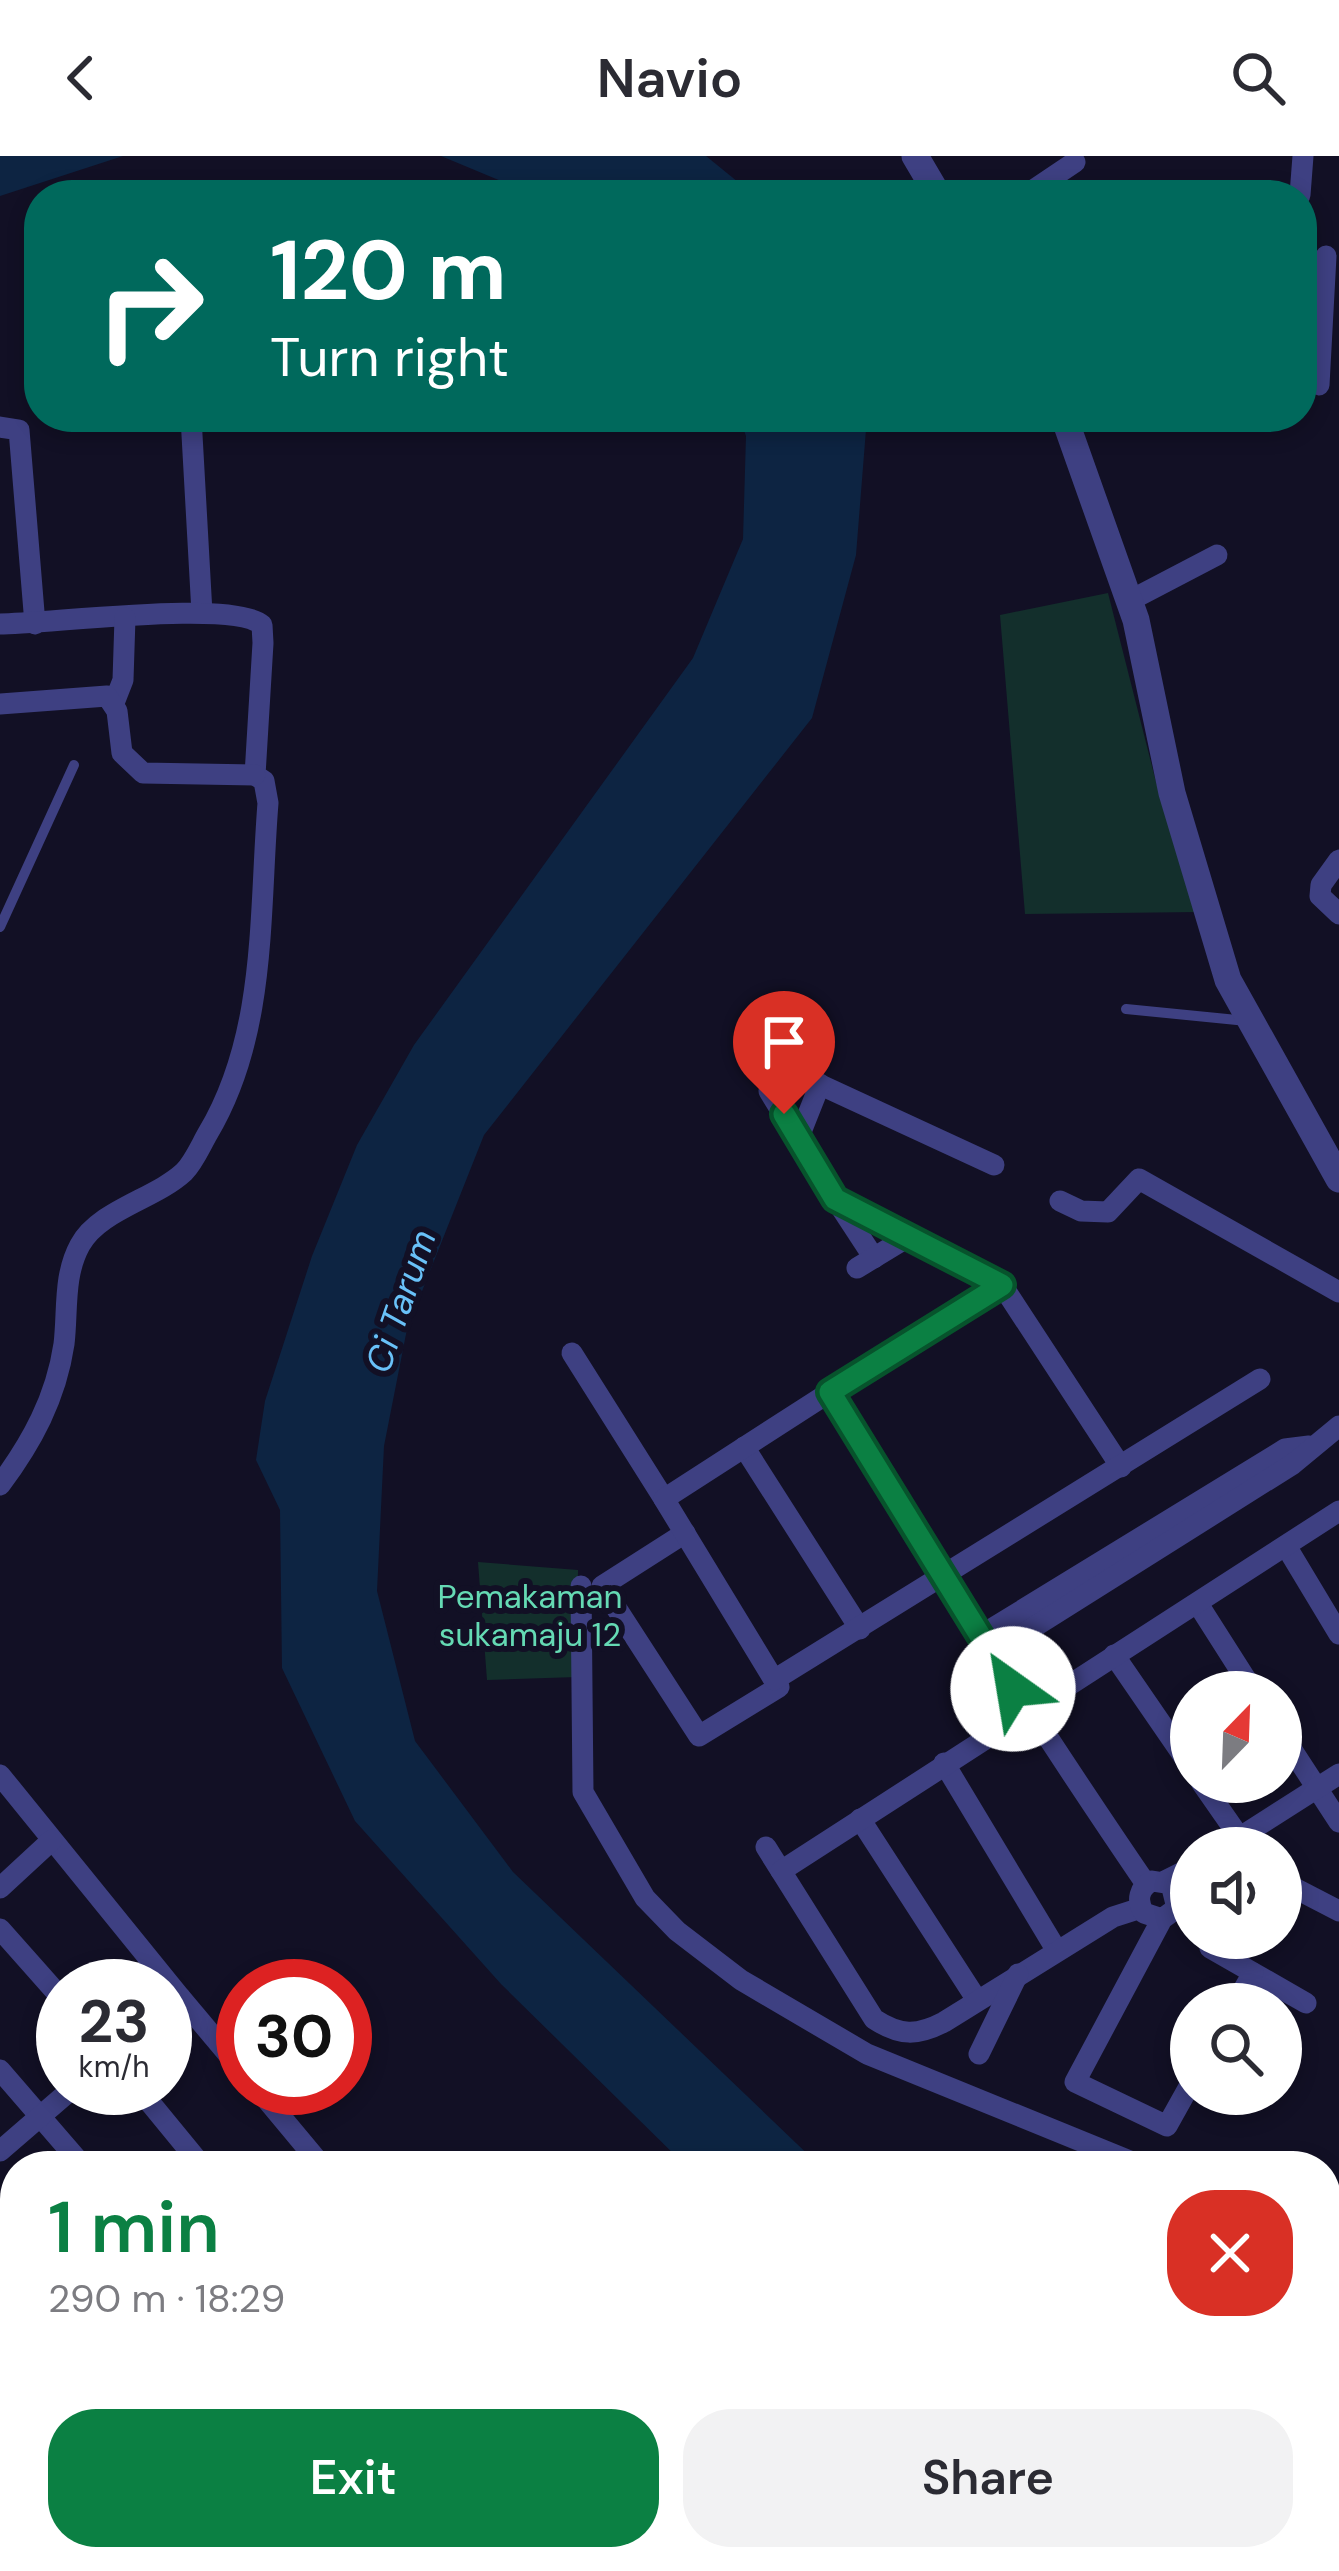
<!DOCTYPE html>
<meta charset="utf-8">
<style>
:root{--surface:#fff;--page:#f2f2f3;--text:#2b2b33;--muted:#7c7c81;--accent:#0b8043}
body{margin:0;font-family:"DM Sans",sans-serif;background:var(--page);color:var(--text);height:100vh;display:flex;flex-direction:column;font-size:45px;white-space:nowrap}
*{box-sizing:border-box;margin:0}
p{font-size:39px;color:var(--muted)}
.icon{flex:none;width:66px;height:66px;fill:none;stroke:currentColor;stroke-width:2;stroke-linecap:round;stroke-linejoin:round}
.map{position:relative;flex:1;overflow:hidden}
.panel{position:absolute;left:0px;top:1995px;width:1341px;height:420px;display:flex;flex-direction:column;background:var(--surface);border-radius:48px 48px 0 0;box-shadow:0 6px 18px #0003}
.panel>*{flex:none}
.hud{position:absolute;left:24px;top:24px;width:1293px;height:252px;border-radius:48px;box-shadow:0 6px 18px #0003;background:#00695c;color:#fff;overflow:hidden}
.needle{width:78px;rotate:23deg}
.tools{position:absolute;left:1170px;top:1515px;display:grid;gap:24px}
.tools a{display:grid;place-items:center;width:132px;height:132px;border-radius:50%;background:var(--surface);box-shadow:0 6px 18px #0003;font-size:60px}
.speed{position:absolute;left:36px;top:1803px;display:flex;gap:24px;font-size:60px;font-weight:700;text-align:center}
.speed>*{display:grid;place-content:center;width:156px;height:156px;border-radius:50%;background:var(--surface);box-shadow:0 6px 18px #0003;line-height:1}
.speed small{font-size:30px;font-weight:400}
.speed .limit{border:18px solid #d22;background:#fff;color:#111}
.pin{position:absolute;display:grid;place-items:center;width:102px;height:102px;color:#fff;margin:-123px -51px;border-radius:50% 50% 50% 0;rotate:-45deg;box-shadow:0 0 12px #0007}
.pin .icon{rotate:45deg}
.me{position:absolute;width:132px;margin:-66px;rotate:328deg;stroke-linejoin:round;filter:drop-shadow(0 0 9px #0008)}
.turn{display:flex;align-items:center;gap:42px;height:252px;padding:0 48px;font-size:54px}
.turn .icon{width:156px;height:156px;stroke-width:2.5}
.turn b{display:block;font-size:84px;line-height:102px}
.round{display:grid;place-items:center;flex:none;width:126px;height:126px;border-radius:48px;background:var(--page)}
.summary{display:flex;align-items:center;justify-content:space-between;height:204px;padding:0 48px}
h1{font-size:72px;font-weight:600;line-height:90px;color:var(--accent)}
.action{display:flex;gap:24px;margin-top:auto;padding:24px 48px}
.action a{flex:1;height:138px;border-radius:48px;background:var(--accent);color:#fff;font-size:48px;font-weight:600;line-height:138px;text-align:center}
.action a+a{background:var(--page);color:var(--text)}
header{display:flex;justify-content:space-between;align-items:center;height:156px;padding:0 48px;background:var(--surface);font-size:54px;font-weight:600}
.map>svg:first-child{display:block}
</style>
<header><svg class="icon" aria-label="back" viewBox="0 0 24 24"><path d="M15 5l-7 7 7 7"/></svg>Navio<svg class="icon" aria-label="search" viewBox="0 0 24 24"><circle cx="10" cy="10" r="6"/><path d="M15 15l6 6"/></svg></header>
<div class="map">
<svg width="1339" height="2415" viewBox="0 0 1339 2415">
<rect width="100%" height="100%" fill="#121025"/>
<g fill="#132f2c">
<polygon points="1108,437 1156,626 1199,756 1025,758 1000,459"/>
<polygon points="478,1406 578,1414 577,1521 487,1524"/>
</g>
<g fill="#0d2442">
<polygon points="0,0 123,0 0,40"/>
<polygon points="441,0 706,0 754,39 535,39"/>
<polygon points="739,261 867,261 856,399 812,562 484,979 407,1173 384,1290 377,1435 415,1585 513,1716 820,2010 686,2010 501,1828 355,1665 282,1512 280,1354 256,1304 265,1245 312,1100 357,989 414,889 693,502 743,383 746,280"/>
<polygon points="997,2400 1172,2400 1181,2415 1011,2415"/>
</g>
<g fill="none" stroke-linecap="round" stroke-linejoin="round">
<g stroke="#3e4082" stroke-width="10">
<polyline points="0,771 74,609"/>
<polyline points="1126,853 1247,865"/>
<polyline points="1326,2255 1339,2274"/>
</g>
<g stroke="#3e4082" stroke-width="21">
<polyline points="1026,39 1075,6"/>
<polyline points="1300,39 1303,0"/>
<polyline points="1319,229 1326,100"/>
<polyline points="191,261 202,457"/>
<polyline points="0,271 19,274 35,468"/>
<polyline points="1129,445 1217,399"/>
<path d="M 0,468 C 48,468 234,443 262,469 L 263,487 L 255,619 L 264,625 L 268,647 C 259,758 267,878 208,977 C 201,989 194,1006 184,1016 C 155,1043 99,1054 80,1089 C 63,1120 68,1155 64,1188 C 56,1242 32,1286 0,1329"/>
<polyline points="114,547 123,524 125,462"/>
<polyline points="0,548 107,540 117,555 122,597 143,617 255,619"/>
<polyline points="1339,704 1321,729 1320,740 1339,758"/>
<polyline points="784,912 994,1009"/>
<polyline points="769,935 835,1043 1002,1129"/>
<polyline points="799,981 820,928"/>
<polyline points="836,1044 874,1102"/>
<polyline points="1060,1045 1081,1055 1108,1056 1139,1023 1339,1136"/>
<polyline points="857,1112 908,1081"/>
<polyline points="572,1197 664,1343"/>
<polyline points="830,1236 1002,1129 1121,1311"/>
<polyline points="744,1291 860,1473"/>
<polyline points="685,1377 602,1430 699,1580 779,1531 774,1524"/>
<polyline points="1286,1390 1339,1478"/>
<polyline points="581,1430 583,1636 645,1742 677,1775 741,1824 867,1898 1142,2010"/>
<polyline points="1198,1448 1254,1536"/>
<polyline points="980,1480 1285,1293 1309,1290"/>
<polyline points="991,1498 1293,1308 1339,1270"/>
<polyline points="1114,1499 1191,1611"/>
<polyline points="1281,1577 1339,1666"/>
<polyline points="944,1607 1057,1795"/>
<polyline points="0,1619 180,1841"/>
<polyline points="1201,1626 1247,1692"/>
<polyline points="860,1663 977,1844"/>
<polyline points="766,1691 781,1715"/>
<polyline points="1223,1692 1339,1618"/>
<polyline points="1165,1725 1191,1712"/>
<polyline points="1281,1725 1339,1755"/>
<path d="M 1146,1728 C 1036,1567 932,1403 830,1236 L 664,1343 L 774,1524 L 1260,1223"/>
<polyline points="0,1732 52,1684"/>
<path d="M 1141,1752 L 1113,1761 L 944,1866 C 917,1880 900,1880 874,1863 L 781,1715 L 1339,1355"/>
<path d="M 1162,1763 L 1144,1757 C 1136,1744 1139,1732 1152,1725 L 1171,1728 L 1177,1752 L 1162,1763 L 1075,1926 L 1167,1970 L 1191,1927"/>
<polyline points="0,1773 63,1844"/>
<polyline points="1210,1792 1306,1847"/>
<polyline points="1235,1848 1253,1817"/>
<polyline points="165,1851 180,1841 243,1916"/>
<polyline points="979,1898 1018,1818"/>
<polyline points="0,1914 83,2010"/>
<polyline points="138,1932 202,2010"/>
<polyline points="257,1932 322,2010"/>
<polyline points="0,1995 73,1932"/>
<polyline points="0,2055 15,2071"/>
<polyline points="1326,2078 1339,2082"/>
<polyline points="0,2201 15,2212"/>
<polyline points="0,2356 15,2323"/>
<polyline points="800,2400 804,2415"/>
<polyline points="164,2415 176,2400"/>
<polyline points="301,2415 308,2400"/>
<polyline points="408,2415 416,2400"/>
<polyline points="509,2415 516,2400"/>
<polyline points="601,2415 608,2400"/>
<polyline points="703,2415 710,2400"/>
</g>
<g stroke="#3e4082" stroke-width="27">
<polyline points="915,0 938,39"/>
<polyline points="1064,261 1136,464 1172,637 1228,824 1339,1023"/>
</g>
</g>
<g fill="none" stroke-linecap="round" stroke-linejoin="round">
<g stroke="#07532c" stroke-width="30">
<polyline id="route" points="784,958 835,1043 1002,1129 830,1236 1013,1533"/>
</g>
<use href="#route" stroke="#0b8043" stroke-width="21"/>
</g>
<g text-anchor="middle" stroke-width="12" stroke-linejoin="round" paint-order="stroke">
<g font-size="33" fill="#65dab4" stroke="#121025">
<text x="530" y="1452">Pemakaman<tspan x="530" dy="38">sukamaju 12</tspan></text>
</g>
<g font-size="36" font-style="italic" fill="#69c1f8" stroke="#121025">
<text transform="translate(400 1145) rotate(-71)" y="13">Ci Tarum</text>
</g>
</g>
</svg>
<div class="tools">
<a><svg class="needle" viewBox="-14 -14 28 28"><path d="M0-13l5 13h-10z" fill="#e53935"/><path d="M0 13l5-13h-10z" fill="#7c7c81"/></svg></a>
<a><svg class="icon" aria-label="sound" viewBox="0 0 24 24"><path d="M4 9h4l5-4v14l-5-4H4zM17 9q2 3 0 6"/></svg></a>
<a><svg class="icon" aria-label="search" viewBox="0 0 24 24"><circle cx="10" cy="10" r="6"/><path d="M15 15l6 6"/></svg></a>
</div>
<div class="speed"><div>23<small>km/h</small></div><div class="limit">30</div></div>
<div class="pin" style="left:784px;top:958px;background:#d93025"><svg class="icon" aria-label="arrive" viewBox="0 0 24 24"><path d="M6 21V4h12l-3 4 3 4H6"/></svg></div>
<svg class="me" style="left:1013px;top:1533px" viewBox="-20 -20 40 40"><circle r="19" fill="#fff"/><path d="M0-13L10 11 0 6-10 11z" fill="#0b8043"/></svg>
<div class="hud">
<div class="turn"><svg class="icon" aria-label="right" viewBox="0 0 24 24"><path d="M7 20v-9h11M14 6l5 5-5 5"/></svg><div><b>120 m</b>Turn right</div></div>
</div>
<section class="panel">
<div class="summary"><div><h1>1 min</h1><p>290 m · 18:29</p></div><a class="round" style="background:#d93025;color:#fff"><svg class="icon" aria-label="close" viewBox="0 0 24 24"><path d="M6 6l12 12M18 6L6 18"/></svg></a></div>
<div class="action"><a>Exit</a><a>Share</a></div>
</section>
</div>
